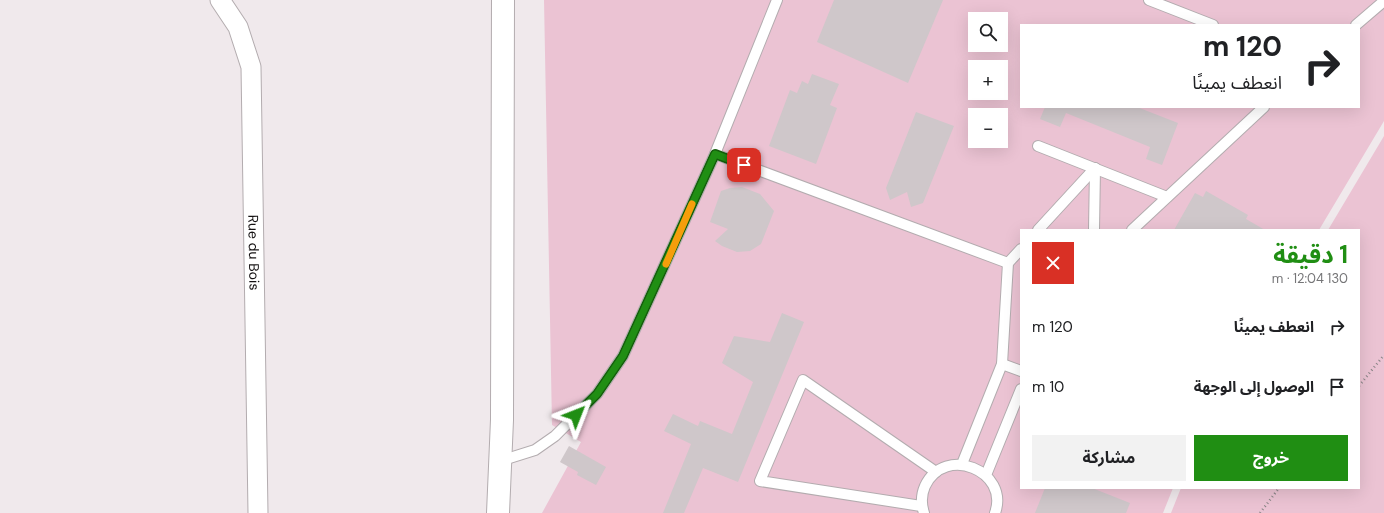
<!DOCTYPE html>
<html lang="ar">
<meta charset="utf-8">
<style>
:root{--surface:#fff;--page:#f2f2f2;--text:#202124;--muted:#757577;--accent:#208e13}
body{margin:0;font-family:"DM Sans","Noto Sans Arabic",sans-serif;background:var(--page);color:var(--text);direction:rtl;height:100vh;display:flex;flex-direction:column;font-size:15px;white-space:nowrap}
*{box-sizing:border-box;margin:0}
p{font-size:13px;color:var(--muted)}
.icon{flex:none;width:22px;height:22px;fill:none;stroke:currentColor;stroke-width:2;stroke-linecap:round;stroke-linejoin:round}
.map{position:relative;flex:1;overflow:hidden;direction:ltr}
.side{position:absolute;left:1020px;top:229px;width:340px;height:260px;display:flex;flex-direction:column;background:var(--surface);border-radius:0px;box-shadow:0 4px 16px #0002;direction:rtl}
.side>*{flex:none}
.top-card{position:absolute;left:1020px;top:24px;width:340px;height:84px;border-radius:0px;box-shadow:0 4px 16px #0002;direction:rtl;background:#fff;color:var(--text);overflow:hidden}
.fabs{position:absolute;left:968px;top:12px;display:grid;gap:8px}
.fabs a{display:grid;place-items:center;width:40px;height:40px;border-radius:0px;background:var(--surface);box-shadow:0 4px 16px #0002;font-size:20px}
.pin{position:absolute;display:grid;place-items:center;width:34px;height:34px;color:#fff;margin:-17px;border-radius:8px;box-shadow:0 2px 6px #0006}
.me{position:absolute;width:44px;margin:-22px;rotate:45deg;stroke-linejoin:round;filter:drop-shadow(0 0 3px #0008)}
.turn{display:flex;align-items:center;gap:14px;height:84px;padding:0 12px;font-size:18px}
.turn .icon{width:52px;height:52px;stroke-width:2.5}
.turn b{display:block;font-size:28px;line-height:34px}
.round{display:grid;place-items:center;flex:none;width:42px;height:42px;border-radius:0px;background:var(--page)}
.overview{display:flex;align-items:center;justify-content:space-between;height:68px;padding:0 12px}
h1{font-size:24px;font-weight:700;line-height:30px;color:var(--accent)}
.primary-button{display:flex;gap:8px;margin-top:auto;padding:8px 12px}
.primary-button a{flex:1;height:46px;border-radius:0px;background:var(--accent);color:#fff;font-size:16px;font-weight:700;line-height:46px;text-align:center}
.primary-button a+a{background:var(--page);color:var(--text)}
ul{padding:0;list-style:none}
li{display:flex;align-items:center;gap:12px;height:60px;padding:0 12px}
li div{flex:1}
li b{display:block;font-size:15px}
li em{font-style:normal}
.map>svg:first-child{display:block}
</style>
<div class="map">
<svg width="1384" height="513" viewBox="0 0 1384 513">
<rect width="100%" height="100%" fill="#f0e9ec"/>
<g fill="#ebc3d3" fill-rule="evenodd">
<path d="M 544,0 L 1384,0 L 1384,121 L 1319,230 L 1021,230 L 1021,488 L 1173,488 L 1163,513 L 542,513 L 581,442 L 552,425 ZM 975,19 L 1001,19 L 1001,45 L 975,45 ZM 1021,25 L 1359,25 L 1359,107 L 1021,107 ZM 975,67 L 1001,67 L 1001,93 L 975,93 ZM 975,115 L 1001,115 L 1001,141 L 975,141 Z"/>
<polygon points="1384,136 1384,513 1171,513 1181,488 1359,488 1359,230 1328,230"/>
</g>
<g fill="#cfc7ca">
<polygon points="834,0 943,0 908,83 817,42"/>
<polygon points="812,74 839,84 830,105 837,108 816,164 769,146 790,90 797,93 802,81 808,84"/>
<polygon points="1045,107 1137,107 1178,123 1162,165 1146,159 1150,147 1066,113 1060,127 1040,119"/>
<polygon points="916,112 954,126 923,203 911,207 907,192 890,200 886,188"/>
<polygon points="742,187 760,194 774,211 761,244 750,251 737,252 722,246 715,241 728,229 710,222 721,191 730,188"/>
<polygon points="1206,191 1248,215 1246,219 1265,230 1174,230 1195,193 1203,197"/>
<polygon points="782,313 804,322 738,482 703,468 684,513 663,513 691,444 664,431 673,414 698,426 700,421 732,434 753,382 722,363 734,336 770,342"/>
<polygon points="569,446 606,467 596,485 577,475 578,472 560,462"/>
<polygon points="1045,488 1092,488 1130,503 1126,513 1035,513"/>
</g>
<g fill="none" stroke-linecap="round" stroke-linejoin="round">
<g stroke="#b3acaf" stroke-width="12">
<g id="service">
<polyline points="1149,0 1213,25"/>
<polyline points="1356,25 1384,1"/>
<polyline points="1038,146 1167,197"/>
<polyline points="715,154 1008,263"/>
<polyline points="1038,230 1095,168"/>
<polyline points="1094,230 1095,168"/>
<polyline points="1132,230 1264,107"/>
<polyline points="1002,364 1021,371"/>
<polyline points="500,461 535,450 555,436 597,394 623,356 715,154 777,0"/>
<polyline points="962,464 1002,364 1008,263 1021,249"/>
<polyline points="986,475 1021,389"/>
<polyline points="921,506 760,481 803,380 936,472"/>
<path d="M 924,513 C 921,504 921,495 925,486 C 945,444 1010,471 995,513"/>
</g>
</g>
<g stroke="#b3acaf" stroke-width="21">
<g id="minor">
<path id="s1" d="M 220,0 L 238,27 L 251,67 L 258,513"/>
</g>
</g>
<g stroke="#b3acaf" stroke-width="24">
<polyline id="tertiary" points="498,513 502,420 503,0"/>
</g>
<g stroke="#898486" stroke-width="2.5" stroke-dasharray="1 3" stroke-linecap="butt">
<polyline points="1359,386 1384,355"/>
<polyline points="1260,513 1279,488"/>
</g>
<use href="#service" stroke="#fff" stroke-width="10"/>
<use href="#minor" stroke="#fff" stroke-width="19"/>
<use href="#tertiary" stroke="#fff" stroke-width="22"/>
</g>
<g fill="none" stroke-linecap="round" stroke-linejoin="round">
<g stroke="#155c0c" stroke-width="10">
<polyline id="route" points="576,415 597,394 623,356 715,154 744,165"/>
</g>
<use href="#route" stroke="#208e13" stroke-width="7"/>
<polyline stroke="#f59e0b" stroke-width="7" points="666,264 692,204"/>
</g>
<g text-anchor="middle" stroke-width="3" stroke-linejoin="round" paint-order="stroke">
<g font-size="14" fill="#151213" stroke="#fff">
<text dy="5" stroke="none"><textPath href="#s1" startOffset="260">Rue du Bois</textPath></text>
</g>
</g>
</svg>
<div class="fabs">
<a><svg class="icon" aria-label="search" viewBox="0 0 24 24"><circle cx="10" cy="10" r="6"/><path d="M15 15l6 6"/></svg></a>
<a>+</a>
<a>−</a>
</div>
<div class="pin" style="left:744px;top:165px;background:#d93025"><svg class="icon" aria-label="arrive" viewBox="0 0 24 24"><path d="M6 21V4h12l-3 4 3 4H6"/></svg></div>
<svg class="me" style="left:576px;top:415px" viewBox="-20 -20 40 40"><path d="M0-17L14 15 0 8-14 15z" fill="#208e13" stroke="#fff" stroke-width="4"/></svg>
<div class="top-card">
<div class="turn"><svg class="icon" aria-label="right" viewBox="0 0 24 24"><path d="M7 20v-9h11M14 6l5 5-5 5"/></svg><div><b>120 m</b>انعطف يمينًا</div></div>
</div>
<section class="side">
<div class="overview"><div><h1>1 دقيقة</h1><p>130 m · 12:04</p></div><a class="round" style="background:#d93025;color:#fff"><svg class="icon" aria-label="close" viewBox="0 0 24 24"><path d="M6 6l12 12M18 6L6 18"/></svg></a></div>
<ul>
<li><svg class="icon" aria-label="right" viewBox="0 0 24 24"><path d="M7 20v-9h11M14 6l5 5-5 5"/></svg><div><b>انعطف يمينًا</b></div><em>120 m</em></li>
<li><svg class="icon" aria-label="arrive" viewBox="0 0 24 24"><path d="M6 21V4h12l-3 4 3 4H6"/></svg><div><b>الوصول إلى الوجهة</b></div><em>10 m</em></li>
</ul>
<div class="primary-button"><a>خروج</a><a>مشاركة</a></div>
</section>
</div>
